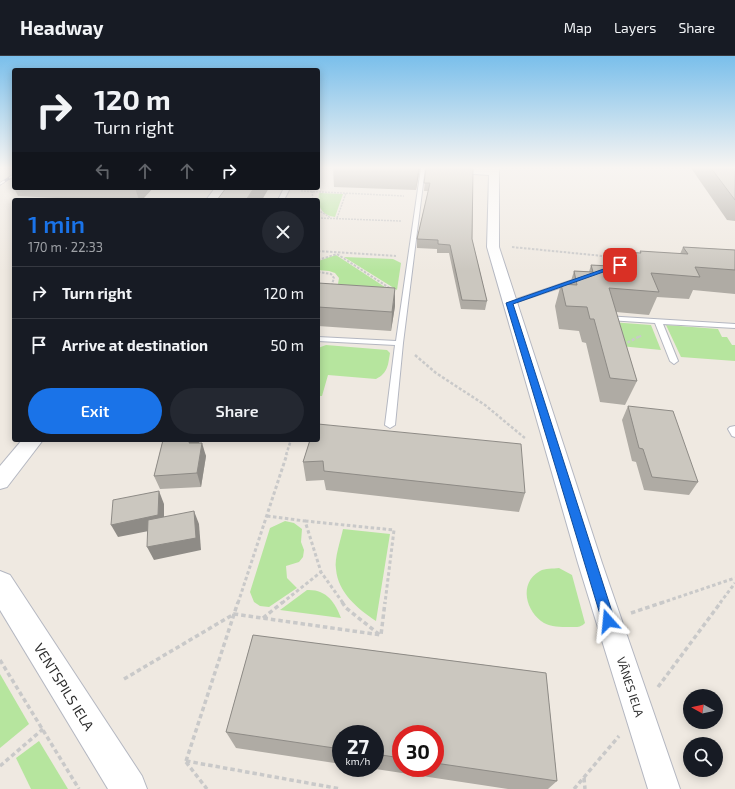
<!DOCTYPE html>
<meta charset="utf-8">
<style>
:root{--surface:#171b24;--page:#242831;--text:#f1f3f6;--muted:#9ea1a6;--line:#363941;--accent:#1a73e8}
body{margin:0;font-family:"Exo 2",sans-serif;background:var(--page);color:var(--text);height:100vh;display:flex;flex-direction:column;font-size:15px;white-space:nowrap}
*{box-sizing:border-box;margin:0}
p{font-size:13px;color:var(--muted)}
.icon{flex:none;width:22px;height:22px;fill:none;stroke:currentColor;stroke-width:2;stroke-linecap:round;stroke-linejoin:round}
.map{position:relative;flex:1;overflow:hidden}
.details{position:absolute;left:12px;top:142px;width:308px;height:244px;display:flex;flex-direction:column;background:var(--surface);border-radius:4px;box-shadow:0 2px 10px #0003}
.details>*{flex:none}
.guide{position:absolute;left:12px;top:12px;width:308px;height:122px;border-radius:4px;box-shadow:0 2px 10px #0003;background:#171b24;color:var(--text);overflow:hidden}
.needle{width:26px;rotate:278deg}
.controls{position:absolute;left:683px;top:633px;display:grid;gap:8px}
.controls a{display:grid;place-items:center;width:40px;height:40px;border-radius:50%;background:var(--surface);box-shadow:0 2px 10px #0003;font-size:20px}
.speed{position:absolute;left:332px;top:669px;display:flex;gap:8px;font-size:20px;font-weight:700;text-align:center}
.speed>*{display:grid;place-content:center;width:52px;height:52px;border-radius:50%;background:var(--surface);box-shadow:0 2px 10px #0003;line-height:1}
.speed small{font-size:10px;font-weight:400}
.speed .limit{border:6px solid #d22;background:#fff;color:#111}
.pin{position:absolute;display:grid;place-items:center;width:34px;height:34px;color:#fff;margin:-17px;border-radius:8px;box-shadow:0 2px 6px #0006}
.me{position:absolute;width:44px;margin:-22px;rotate:342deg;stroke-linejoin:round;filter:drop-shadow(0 0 3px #0008)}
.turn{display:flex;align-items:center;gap:14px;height:84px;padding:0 16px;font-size:18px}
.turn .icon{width:52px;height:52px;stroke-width:2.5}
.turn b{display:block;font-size:28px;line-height:34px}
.lanes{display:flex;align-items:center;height:38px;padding:0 16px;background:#0003;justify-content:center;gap:20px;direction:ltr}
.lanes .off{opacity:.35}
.round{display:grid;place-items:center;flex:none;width:42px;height:42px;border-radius:21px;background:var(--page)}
.summary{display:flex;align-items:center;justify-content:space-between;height:68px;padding:0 16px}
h1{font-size:24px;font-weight:600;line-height:30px;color:var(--accent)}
.action{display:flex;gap:8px;margin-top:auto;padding:8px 16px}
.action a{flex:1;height:46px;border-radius:24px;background:var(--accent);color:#fff;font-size:16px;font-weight:600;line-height:46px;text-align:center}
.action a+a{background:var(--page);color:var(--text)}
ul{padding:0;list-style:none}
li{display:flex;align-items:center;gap:12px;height:52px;padding:0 16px;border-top:1px solid var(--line)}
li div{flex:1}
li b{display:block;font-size:15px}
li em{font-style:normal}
header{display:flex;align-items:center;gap:24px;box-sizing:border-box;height:56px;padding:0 20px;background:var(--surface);border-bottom:1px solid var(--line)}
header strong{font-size:19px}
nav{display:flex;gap:22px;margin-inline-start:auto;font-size:14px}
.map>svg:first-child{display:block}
</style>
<header>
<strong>Headway</strong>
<nav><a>Map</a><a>Layers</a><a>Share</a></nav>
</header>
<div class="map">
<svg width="735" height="733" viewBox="0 0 735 733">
<rect width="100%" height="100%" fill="#efe9e1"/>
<g fill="#b6e59e">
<path d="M 319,137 L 343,138 L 335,161 C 321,159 317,150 319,137 Z"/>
<polygon points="336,199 394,237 337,234 339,222 335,217 329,215 318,214 318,205"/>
<polygon points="344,201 393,203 401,207 397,234"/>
<polygon points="611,266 651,269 661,294 620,290"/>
<polygon points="666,269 718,273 722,281 727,281 732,289 735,289 735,305 681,301"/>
<path d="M 326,289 L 387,294 L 390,297 C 388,309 388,317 376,323 L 328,319 L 322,340 L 318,340 L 318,292 Z"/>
<polygon points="285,465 294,467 302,473 301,486 304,494 303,501 299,506 286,510 287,522 297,532 269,551 260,550 254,546 250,536 270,472"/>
<path d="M 343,473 L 390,478 L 376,565 C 358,553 338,537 336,513 C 334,503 341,483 343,473 Z"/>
<path d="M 559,512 L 572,519 L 585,567 C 580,572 576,571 568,571 C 561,571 551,571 544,567 C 526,556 518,527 540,515 C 545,512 553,513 559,512 Z"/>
<path d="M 307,534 C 326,533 335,546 341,562 L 280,554 Z"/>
<polygon points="0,618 29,668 0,692"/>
<polygon points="39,685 68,733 31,733 16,702"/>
</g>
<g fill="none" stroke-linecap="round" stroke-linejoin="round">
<g stroke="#b4b7c1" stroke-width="2">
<g id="service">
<polygon points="421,112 425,112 403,287 395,369 390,372 385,369 395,289 318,285 318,281 396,285"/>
<polygon points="284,132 290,132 284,144 278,144"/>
<polygon points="617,200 632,201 635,203 632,205 621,204 623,209 622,210 612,212 612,210 616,208 614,202"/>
<polygon points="581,221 583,222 583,224 511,248 507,248 505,247"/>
<polygon points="605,260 735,268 735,272 663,268 678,305 674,308 670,305 655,267 608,264 604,262"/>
<polygon points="735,370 735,381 732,380 728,373 730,371"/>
</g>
</g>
<g stroke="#b4b7c1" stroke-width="2">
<g id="minor">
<polygon points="422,112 499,112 499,191 602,507 680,733 648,733 578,507 487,191 489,119 427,115"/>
<polygon points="215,132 226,132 218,144 206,144"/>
<polygon points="22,384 43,384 7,431 0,433 0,410"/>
</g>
</g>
<g stroke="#b4b7c1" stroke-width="2">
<polygon id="tertiary" points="0,515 10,519 142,720 147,733 108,733 0,554"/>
</g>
<g stroke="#c9c9c9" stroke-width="1.5" stroke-dasharray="2 1" stroke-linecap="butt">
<polyline points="301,135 404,140"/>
<polyline points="312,135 313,144"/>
<polyline points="318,154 331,162"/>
<polyline points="318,162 401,165"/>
<polyline points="337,162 346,137"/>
</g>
<g stroke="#c9c9c9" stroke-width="2" stroke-dasharray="2.5 1.5" stroke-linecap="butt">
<polyline points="512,191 603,200"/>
<polyline points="318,195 396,200"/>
<polyline points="318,204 337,198 391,233"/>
<polyline points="318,216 331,218 334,222 331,231"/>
<polyline points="639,281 642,279"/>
</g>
<g stroke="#c9c9c9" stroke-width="2.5" stroke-dasharray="3 2" stroke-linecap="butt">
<polyline points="623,289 640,280"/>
<polyline points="415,299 436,317 485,349 526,383"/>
<polyline points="286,399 291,384"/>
</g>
<g stroke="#c9c9c9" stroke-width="3" stroke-dasharray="3.5 2.5" stroke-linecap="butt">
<polyline points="267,460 305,465 321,516 343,547"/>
<polyline points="305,465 394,474 385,547"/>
<polyline points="238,547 287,398"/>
<polyline points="282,547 321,516"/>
<polyline points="661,547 735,522"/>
<polyline points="720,547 735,527"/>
</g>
<g stroke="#c9c9c9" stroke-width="3.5" stroke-dasharray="4.5 3" stroke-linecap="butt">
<polyline points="342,546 346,552 380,579"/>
<polyline points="631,557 664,546"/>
<polyline points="263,562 283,546"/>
<polyline points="0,604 79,733"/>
<polyline points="124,623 234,558 381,579 385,546"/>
<polyline points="658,631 721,546"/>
<polyline points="186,705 238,546"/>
<polyline points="186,705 341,733"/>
<polyline points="186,706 207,733"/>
<polyline points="0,710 43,673"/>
<polyline points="584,722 585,733"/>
<polyline points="574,733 619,680"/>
</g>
<use href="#service" fill="#fff" fill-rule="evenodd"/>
<use href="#minor" fill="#fff" fill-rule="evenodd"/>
<use href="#tertiary" fill="#fff" fill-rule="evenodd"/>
<g stroke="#a3a6b8" stroke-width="3">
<polyline id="rail" points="0,128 14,119"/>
</g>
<use href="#rail" stroke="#fff" stroke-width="2" stroke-dasharray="5.5" stroke-linecap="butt"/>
</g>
<g fill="#afaba4" fill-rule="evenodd">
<polygon points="333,112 420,112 416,134 334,131"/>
<polygon points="426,112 472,183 487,245 485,254 461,253 449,197 437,197 437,193 417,192 417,183 428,135 424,135"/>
<polygon points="691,112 735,112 735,165 727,164"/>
<polygon points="14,132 153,132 142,144 94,144 18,140"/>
<polygon points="683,191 735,194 735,238 693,234 689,243 657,241 649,259 616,256 637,325 625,349 600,346 586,287 582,286 579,275 559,273 555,250 561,228 570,228 574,215 589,216 591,209 605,210 607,204 620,205 623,196 640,197 640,195 680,198"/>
<polygon points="318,227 395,250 391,275 318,270"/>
<polygon points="628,350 698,426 689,439 644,434 636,406 632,405 622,364"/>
<polygon points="163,384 200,384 199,387 206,400 201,431 160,433 154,420"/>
<polygon points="310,384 525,437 519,456 326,434 324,424 306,425 303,406"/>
<path d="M 253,579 L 546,617 L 557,725 L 548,733 L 508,733 L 369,712 L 375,712 L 375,678 L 341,678 L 341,708 L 236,692 L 226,676 ZM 401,678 L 435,678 L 435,712 L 401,712 Z"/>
</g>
<g fill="#8e8b86">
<polygon points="418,112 420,112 416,134"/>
<polygon points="135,132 153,132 142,144 139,144"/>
<polygon points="254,132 269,132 262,144 246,144"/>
<polygon points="395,232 395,250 391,275 392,256"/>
<polygon points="190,384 200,384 193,401 189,387"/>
<polygon points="202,387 206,400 201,431 197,417"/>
<polygon points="159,435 164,448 164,472 118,481 111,469"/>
<polygon points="194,455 199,468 201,494 154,504 147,491"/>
</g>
<g fill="#cbc7bf" stroke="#8e8b86">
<polygon points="426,112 451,112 473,113 472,183 487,245 462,244 450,189 438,188 438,184 417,183 430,127 424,127"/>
<polygon points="711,112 735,112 735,144"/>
<polygon points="226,132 254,132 246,144 217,144"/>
<polygon points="683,191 735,194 735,214 695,211 700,221 651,217 659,236 609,232 637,325 610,322 594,263 590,263 587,251 566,250 561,228 577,229 574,215 593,216 591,209 610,210 607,204 626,205 623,196 641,197 640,195 688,198"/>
<polygon points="318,227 395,232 392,256 318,251"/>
<polygon points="628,350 673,355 698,426 652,421 643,393 639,392"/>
<polygon points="318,368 521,388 525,437 324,415 323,405 303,406 310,384 318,384"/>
<polygon points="163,384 190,384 189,387 202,387 197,417 154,420"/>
<polygon points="159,435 158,459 111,469 113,444"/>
<polygon points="194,455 196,482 147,491 148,464"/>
<polygon points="253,579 546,617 557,725 435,707 435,678 401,678 401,702 375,698 375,678 341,678 341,693 226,676"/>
</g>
<linearGradient id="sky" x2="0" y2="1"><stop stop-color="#7abfeb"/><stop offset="0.52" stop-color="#f8f5f2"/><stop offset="1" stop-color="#f8f5f2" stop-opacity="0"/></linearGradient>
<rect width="735" height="215" fill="url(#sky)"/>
<polygon fill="#1a73e8" stroke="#114b97" points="618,208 623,209 513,248 615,565 613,570 608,571 604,570 602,565 506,247"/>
<g text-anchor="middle" stroke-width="4" stroke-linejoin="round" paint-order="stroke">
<g font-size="12" fill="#2e2e2e" stroke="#fff">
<text transform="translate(630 631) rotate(72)" y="4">VĀNES IELA</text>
</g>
<g font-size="14" fill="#2e2e2e" stroke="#fff">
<text transform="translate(64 631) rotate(58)" y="5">VENTSPILS IELA</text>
</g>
</g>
</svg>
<div class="controls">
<a><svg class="needle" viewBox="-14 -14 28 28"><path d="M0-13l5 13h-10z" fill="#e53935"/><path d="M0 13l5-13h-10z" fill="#9ea1a6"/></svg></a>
<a><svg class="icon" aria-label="search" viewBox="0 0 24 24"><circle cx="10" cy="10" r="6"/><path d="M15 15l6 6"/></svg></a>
</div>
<div class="speed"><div>27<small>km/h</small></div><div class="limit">30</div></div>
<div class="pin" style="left:620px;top:209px;background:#d93025"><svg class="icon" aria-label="arrive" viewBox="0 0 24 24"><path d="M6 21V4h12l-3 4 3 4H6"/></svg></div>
<svg class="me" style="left:608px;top:565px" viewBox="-20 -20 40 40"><path d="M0-17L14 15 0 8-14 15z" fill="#1a73e8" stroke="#fff" stroke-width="4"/></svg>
<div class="guide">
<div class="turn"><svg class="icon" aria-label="right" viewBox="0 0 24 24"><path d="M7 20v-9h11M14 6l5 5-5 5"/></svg><div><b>120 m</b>Turn right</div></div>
<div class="lanes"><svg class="icon off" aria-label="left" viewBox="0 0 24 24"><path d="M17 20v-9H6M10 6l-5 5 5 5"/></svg><svg class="icon off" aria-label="ahead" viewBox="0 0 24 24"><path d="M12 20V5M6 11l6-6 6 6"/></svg><svg class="icon off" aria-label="ahead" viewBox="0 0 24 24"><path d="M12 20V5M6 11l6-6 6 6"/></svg><svg class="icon" aria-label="right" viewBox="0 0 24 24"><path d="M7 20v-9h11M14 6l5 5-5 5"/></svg></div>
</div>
<section class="details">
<div class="summary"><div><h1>1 min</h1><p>170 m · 22:33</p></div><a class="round"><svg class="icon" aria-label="close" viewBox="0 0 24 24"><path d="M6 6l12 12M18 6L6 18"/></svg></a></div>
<ul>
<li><svg class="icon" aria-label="right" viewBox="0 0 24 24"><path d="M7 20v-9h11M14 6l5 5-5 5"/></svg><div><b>Turn right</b></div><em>120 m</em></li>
<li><svg class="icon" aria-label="arrive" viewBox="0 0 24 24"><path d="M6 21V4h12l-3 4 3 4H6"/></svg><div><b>Arrive at destination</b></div><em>50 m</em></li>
</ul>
<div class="action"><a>Exit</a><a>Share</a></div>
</section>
</div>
